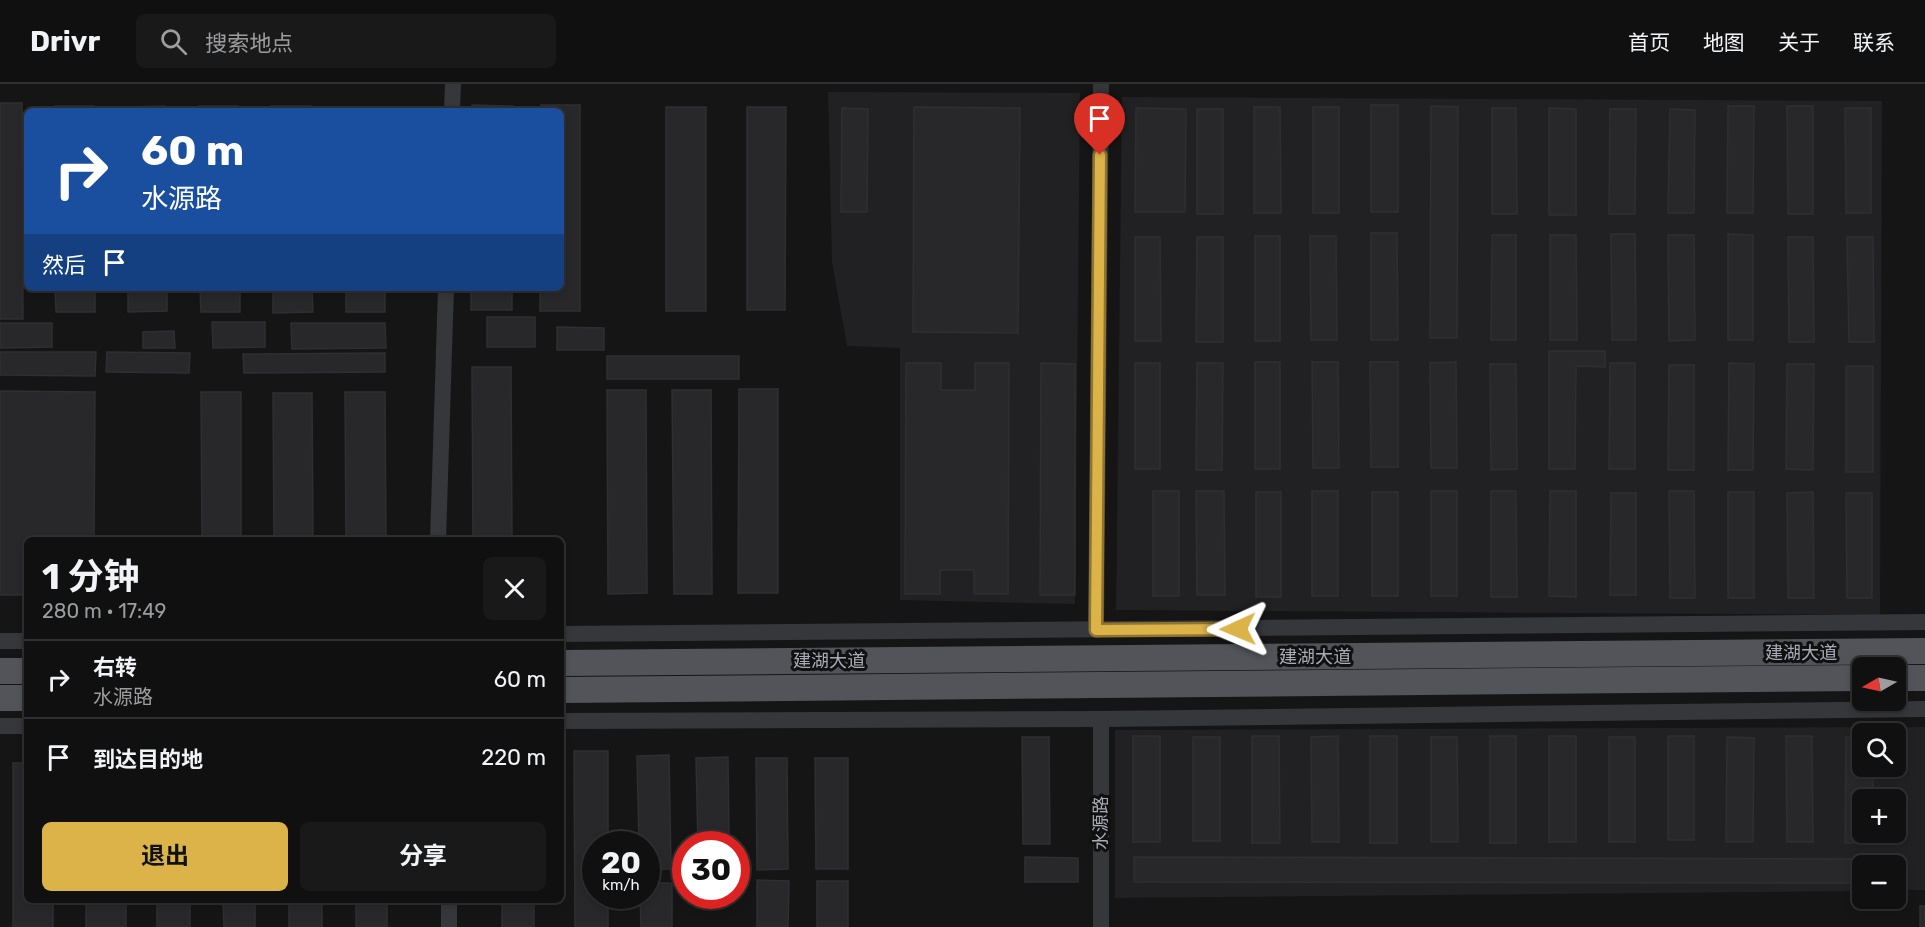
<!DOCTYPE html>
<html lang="zh">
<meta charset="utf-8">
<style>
:root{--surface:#101010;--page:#191919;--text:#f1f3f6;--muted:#9c9d9f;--line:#303030;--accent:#dbb349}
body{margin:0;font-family:Rubik,"Noto Sans SC",sans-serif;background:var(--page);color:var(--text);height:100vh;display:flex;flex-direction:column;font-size:22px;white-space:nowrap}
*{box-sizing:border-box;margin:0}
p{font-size:20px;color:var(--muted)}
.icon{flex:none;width:33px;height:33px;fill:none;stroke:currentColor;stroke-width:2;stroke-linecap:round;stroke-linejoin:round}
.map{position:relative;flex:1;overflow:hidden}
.drawer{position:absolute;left:24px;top:453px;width:540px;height:366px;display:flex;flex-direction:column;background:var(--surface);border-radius:9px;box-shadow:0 3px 9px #0003,0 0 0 2px var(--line)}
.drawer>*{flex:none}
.banner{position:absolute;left:24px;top:24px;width:540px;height:183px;border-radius:9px;box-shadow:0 3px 9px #0003,0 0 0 2px var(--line);background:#1a4fa0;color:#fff;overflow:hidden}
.needle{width:39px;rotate:261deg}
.controls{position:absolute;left:1852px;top:573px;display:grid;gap:12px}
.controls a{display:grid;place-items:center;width:54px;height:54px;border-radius:9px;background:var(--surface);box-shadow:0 3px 9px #0003,0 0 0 2px var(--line);font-size:30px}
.speed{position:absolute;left:582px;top:747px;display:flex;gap:12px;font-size:30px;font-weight:700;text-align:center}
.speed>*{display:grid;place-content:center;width:78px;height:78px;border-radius:50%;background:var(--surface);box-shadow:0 3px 9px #0003,0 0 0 2px var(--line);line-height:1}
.speed small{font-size:15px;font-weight:400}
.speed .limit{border:9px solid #d22;background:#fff;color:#111}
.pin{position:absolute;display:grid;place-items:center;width:51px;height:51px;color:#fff;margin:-62px -26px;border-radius:50% 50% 50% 0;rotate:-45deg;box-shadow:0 0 6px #0007}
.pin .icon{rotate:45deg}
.me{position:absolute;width:66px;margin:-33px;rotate:269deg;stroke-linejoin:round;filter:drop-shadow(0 0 4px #0008)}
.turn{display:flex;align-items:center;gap:21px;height:126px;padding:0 18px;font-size:27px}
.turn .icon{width:78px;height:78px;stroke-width:2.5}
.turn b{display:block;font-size:42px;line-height:51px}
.then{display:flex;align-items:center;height:57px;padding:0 18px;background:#0003;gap:12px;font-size:22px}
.round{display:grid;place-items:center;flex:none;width:63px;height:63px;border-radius:9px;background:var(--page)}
.overview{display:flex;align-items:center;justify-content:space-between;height:102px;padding:0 18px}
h1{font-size:36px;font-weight:700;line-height:45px}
.cta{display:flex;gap:12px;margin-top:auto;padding:12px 18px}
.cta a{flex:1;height:69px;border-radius:9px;background:var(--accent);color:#111;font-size:24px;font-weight:700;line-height:69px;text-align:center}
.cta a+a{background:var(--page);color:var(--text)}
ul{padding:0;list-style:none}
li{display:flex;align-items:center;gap:18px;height:78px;padding:0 18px;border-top:2px solid var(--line)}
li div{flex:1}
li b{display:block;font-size:22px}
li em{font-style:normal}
header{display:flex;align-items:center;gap:36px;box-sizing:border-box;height:84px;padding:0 30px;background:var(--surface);border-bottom:2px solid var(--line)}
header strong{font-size:28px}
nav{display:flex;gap:33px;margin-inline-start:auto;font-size:21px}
.search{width:420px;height:54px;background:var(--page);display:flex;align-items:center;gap:15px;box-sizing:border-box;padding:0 21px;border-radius:9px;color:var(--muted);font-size:22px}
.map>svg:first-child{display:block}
</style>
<header>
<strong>Drivr</strong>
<div class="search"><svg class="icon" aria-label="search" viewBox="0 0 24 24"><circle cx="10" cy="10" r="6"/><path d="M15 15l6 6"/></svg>搜索地点</div>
<nav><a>首页</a><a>地图</a><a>关于</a><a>联系</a></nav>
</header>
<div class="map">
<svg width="1925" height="843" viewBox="0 0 1925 843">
<rect width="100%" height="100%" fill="#151516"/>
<g fill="#212123" fill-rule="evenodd">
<polygon points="828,8 1080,9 1075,520 900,516 900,264 847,262 832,178"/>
<polygon points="1122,13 1882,17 1880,531 1116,526"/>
<path d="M 1925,643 L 1925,806 L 1896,806 L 1896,782 L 1863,782 L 1863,807 L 1115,814 L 1115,646 ZM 1863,650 L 1896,650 L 1896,682 L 1863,682 ZM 1863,716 L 1896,716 L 1896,748 L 1863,748 Z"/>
</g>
<g fill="#28282a" stroke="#2f2f32" stroke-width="1.5">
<polygon points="0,19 22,19 23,235 0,235"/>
<polygon points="472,21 513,22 513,27 472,27"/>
<polygon points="541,21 580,21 580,227 540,227 540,204 561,204 561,27 541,27"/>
<rect x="1371" y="21" width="27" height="107"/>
<rect x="55" y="22" width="39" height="5"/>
<polygon points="165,22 165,27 126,27 126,23"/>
<rect x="199" y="22" width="39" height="5"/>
<rect x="271" y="22" width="40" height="5"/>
<polygon points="1431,22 1458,23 1457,254 1430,254"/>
<polygon points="1728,22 1754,22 1753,129 1727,129"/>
<polygon points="1787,22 1813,22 1813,130 1788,130"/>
<rect x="344" y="23" width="40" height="4"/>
<rect x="666" y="23" width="40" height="204"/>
<polygon points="747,23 786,23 785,226 747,226"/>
<polygon points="914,23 1020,24 1018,249 913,248"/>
<polygon points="1254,23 1280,23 1281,129 1254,129"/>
<rect x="1313" y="23" width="26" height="106"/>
<polygon points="842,24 868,25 867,128 841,128"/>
<polygon points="1136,24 1186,25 1185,128 1135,128"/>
<polygon points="1492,24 1516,24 1517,130 1492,130"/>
<polygon points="1549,24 1576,25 1576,131 1549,131"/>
<polygon points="1845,24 1871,24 1871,129 1846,129"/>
<rect x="1197" y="25" width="26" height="105"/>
<polygon points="1610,25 1636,25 1635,130 1609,130"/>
<polygon points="1670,25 1695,26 1694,129 1668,129"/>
<polygon points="1371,149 1397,149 1398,256 1371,256"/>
<polygon points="1611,150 1635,150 1636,256 1612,256"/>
<polygon points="1728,150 1753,151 1753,256 1728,256"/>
<polygon points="1492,151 1516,151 1516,256 1491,256"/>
<polygon points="1550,151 1576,151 1577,256 1550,256"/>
<polygon points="1668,151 1694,151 1695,256 1669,257"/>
<rect x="1255" y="152" width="25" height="105"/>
<polygon points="1310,152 1336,152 1337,256 1311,256"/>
<polygon points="1135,153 1160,153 1161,257 1135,257"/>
<polygon points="1197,153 1223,153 1223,258 1196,258"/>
<polygon points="1788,153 1813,153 1814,258 1789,258"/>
<polygon points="1847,153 1873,153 1874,258 1849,258"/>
<polygon points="55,204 95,204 95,228 56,228"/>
<polygon points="128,204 167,204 167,227 128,228"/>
<polygon points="200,204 240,204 240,228 201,228"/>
<polygon points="273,204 312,204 313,228 273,229"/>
<rect x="346" y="204" width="39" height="24"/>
<rect x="471" y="204" width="41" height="22"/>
<rect x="487" y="233" width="48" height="30"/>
<polygon points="212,238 265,238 265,263 213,264"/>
<polygon points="0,239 52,239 52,263 0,264"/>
<polygon points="291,239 385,239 386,264 292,265"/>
<polygon points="557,243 604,244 604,266 557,266"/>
<polygon points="174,247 175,264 143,264 143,248"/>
<polygon points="1549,267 1605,267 1605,283 1576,282 1575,385 1549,385"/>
<polygon points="0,268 96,268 95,292 0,291"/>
<polygon points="107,268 190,269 189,289 106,288"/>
<polygon points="385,269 385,288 244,289 243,270"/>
<rect x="607" y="272" width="132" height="23"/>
<rect x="1255" y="278" width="25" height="107"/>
<polygon points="1312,278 1338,278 1339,384 1313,384"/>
<polygon points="1370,278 1398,278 1398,383 1371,383"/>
<polygon points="1456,278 1457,384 1431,384 1430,279"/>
<polygon points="906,279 941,279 941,306 975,306 975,279 1009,279 1008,510 974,510 974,486 940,486 940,510 905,510"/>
<polygon points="1041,279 1075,280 1075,511 1040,511"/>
<rect x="1135" y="279" width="25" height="106"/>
<polygon points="1197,279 1223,279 1222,386 1196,386"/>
<polygon points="1610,279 1635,279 1635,385 1609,385"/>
<polygon points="1729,279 1754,280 1753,386 1728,386"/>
<polygon points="1490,280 1516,280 1517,385 1491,386"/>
<polygon points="1787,280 1814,280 1813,386 1786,385"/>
<polygon points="1669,281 1694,281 1694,386 1668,386"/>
<rect x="1846" y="282" width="27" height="106"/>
<polygon points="472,283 511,283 512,456 473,456"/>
<polygon points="739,305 778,305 778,509 738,509"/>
<polygon points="607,306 646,306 647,509 608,510"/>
<polygon points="672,306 711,306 712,510 674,510"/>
<polygon points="0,307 95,308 94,456 27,456 27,511 0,511"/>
<polygon points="201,308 241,308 241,456 202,456"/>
<polygon points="345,308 385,308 386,456 346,456"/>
<polygon points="273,309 312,309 313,456 274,456"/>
<rect x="1153" y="407" width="26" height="105"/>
<polygon points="1196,407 1224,407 1225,511 1197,511"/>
<rect x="1312" y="407" width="26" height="105"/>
<rect x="1431" y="407" width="26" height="105"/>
<polygon points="1491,407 1516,407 1517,513 1491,513"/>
<polygon points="1550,407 1576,407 1576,513 1549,512"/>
<polygon points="1669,407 1694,407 1695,514 1670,514"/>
<rect x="1256" y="408" width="25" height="105"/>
<rect x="1372" y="408" width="26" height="104"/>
<rect x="1728" y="408" width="26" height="106"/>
<polygon points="1813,408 1814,514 1788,514 1787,409"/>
<polygon points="1611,409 1636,409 1636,511 1610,511"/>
<polygon points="1846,409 1872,409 1872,514 1847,514"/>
<rect x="1133" y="652" width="27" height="106"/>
<polygon points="1252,652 1279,652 1280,759 1252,759"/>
<polygon points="1338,652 1339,758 1312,758 1311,653"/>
<rect x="1370" y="652" width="27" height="107"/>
<rect x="1490" y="652" width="26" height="107"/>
<rect x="1549" y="652" width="27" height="106"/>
<rect x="1668" y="652" width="26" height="104"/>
<polygon points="1786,652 1812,652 1813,758 1787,758"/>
<polygon points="1022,653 1049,653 1050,760 1023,760"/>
<rect x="1193" y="653" width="27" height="104"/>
<polygon points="1431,653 1457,653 1458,758 1431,758"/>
<rect x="1609" y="653" width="26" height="105"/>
<polygon points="1727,653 1754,654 1753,758 1726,758"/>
<polygon points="1846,653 1863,653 1863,682 1873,682 1873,716 1863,716 1863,748 1872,748 1872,759 1845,759"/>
<polygon points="574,667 608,667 608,760 596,760 596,812 608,812 608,843 575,843"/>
<polygon points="669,671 671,785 646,785 646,760 639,760 637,672"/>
<polygon points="728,673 729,760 698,760 696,674"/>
<polygon points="756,674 787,674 788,785 757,786"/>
<polygon points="815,674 848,674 848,785 816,785"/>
<polygon points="13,679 27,679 27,816 53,816 53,843 13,843"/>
<polygon points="1025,773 1078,774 1078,798 1025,798"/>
<polygon points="1134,773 1872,775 1872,782 1863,782 1863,799 1134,798"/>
<polygon points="757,796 789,797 788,843 757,843"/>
<rect x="817" y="797" width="31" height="46"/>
<polygon points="646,799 672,799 672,843 641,843 640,812 646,812"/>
<rect x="86" y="816" width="40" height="27"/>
<rect x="157" y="816" width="33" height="27"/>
<polygon points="223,816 255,816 255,843 224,843"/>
<rect x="289" y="816" width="33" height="27"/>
<rect x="356" y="816" width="31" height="27"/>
<rect x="502" y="816" width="32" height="27"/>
<rect x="1920" y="822" width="5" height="21"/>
</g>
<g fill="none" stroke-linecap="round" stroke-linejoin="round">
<g stroke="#36373b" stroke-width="16">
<polyline points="452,27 453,0"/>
<polyline points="438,456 446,204"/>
<polyline points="1096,546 1101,0"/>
<polyline points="561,550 1925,538"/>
<polyline points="0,557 27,557"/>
<polyline points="1101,635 1101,843"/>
<polyline points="561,637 1101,635 1925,625"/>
<polyline points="0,642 27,642"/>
<polyline points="449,816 449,843"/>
</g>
<g stroke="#53545a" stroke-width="26">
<polyline points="561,579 1925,567"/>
<polyline points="0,587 27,587"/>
<polyline points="1896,594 1925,594"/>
<polyline points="561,606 1863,594"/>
<polyline points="0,614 27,614"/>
</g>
</g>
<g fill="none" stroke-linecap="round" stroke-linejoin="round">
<g stroke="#8e742f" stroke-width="15">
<polyline id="route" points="1100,71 1096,546 1238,545"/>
</g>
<use href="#route" stroke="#dbb349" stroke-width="10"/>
</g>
<g text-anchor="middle" stroke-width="6" stroke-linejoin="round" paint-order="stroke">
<g font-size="18" fill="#a8abb5" stroke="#101011">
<text x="1801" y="575">建湖大道</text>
<text x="1315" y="579">建湖大道</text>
<text x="829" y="583">建湖大道</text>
<text transform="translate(1101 739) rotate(-90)" y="6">水源路</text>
</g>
</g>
</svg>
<div class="controls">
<a><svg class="needle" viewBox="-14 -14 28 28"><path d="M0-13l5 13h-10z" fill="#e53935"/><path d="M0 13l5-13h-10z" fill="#9c9d9f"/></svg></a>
<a><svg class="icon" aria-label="search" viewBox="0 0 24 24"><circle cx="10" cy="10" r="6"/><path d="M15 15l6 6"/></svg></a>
<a>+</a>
<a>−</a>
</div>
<div class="speed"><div>20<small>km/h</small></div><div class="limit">30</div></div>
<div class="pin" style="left:1100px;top:71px;background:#d93025"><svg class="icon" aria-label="arrive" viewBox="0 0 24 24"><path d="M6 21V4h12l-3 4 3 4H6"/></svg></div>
<svg class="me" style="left:1238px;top:545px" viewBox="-20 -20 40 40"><path d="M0-17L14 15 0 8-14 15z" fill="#dbb349" stroke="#fff" stroke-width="4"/></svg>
<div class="banner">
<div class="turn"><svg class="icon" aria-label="right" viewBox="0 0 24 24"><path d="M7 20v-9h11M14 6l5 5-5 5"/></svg><div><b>60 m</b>水源路</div></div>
<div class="then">然后<svg class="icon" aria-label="arrive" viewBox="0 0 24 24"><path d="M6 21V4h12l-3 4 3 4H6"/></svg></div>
</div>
<section class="drawer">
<div class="overview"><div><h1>1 分钟</h1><p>280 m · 17:49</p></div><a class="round"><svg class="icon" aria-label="close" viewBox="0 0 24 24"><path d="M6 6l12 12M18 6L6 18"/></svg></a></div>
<ul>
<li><svg class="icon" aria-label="right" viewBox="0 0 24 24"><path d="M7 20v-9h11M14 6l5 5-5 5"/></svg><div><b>右转</b><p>水源路</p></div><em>60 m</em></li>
<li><svg class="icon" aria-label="arrive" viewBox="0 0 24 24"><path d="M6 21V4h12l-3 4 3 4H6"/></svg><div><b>到达目的地</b></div><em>220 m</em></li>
</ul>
<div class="cta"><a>退出</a><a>分享</a></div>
</section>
</div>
